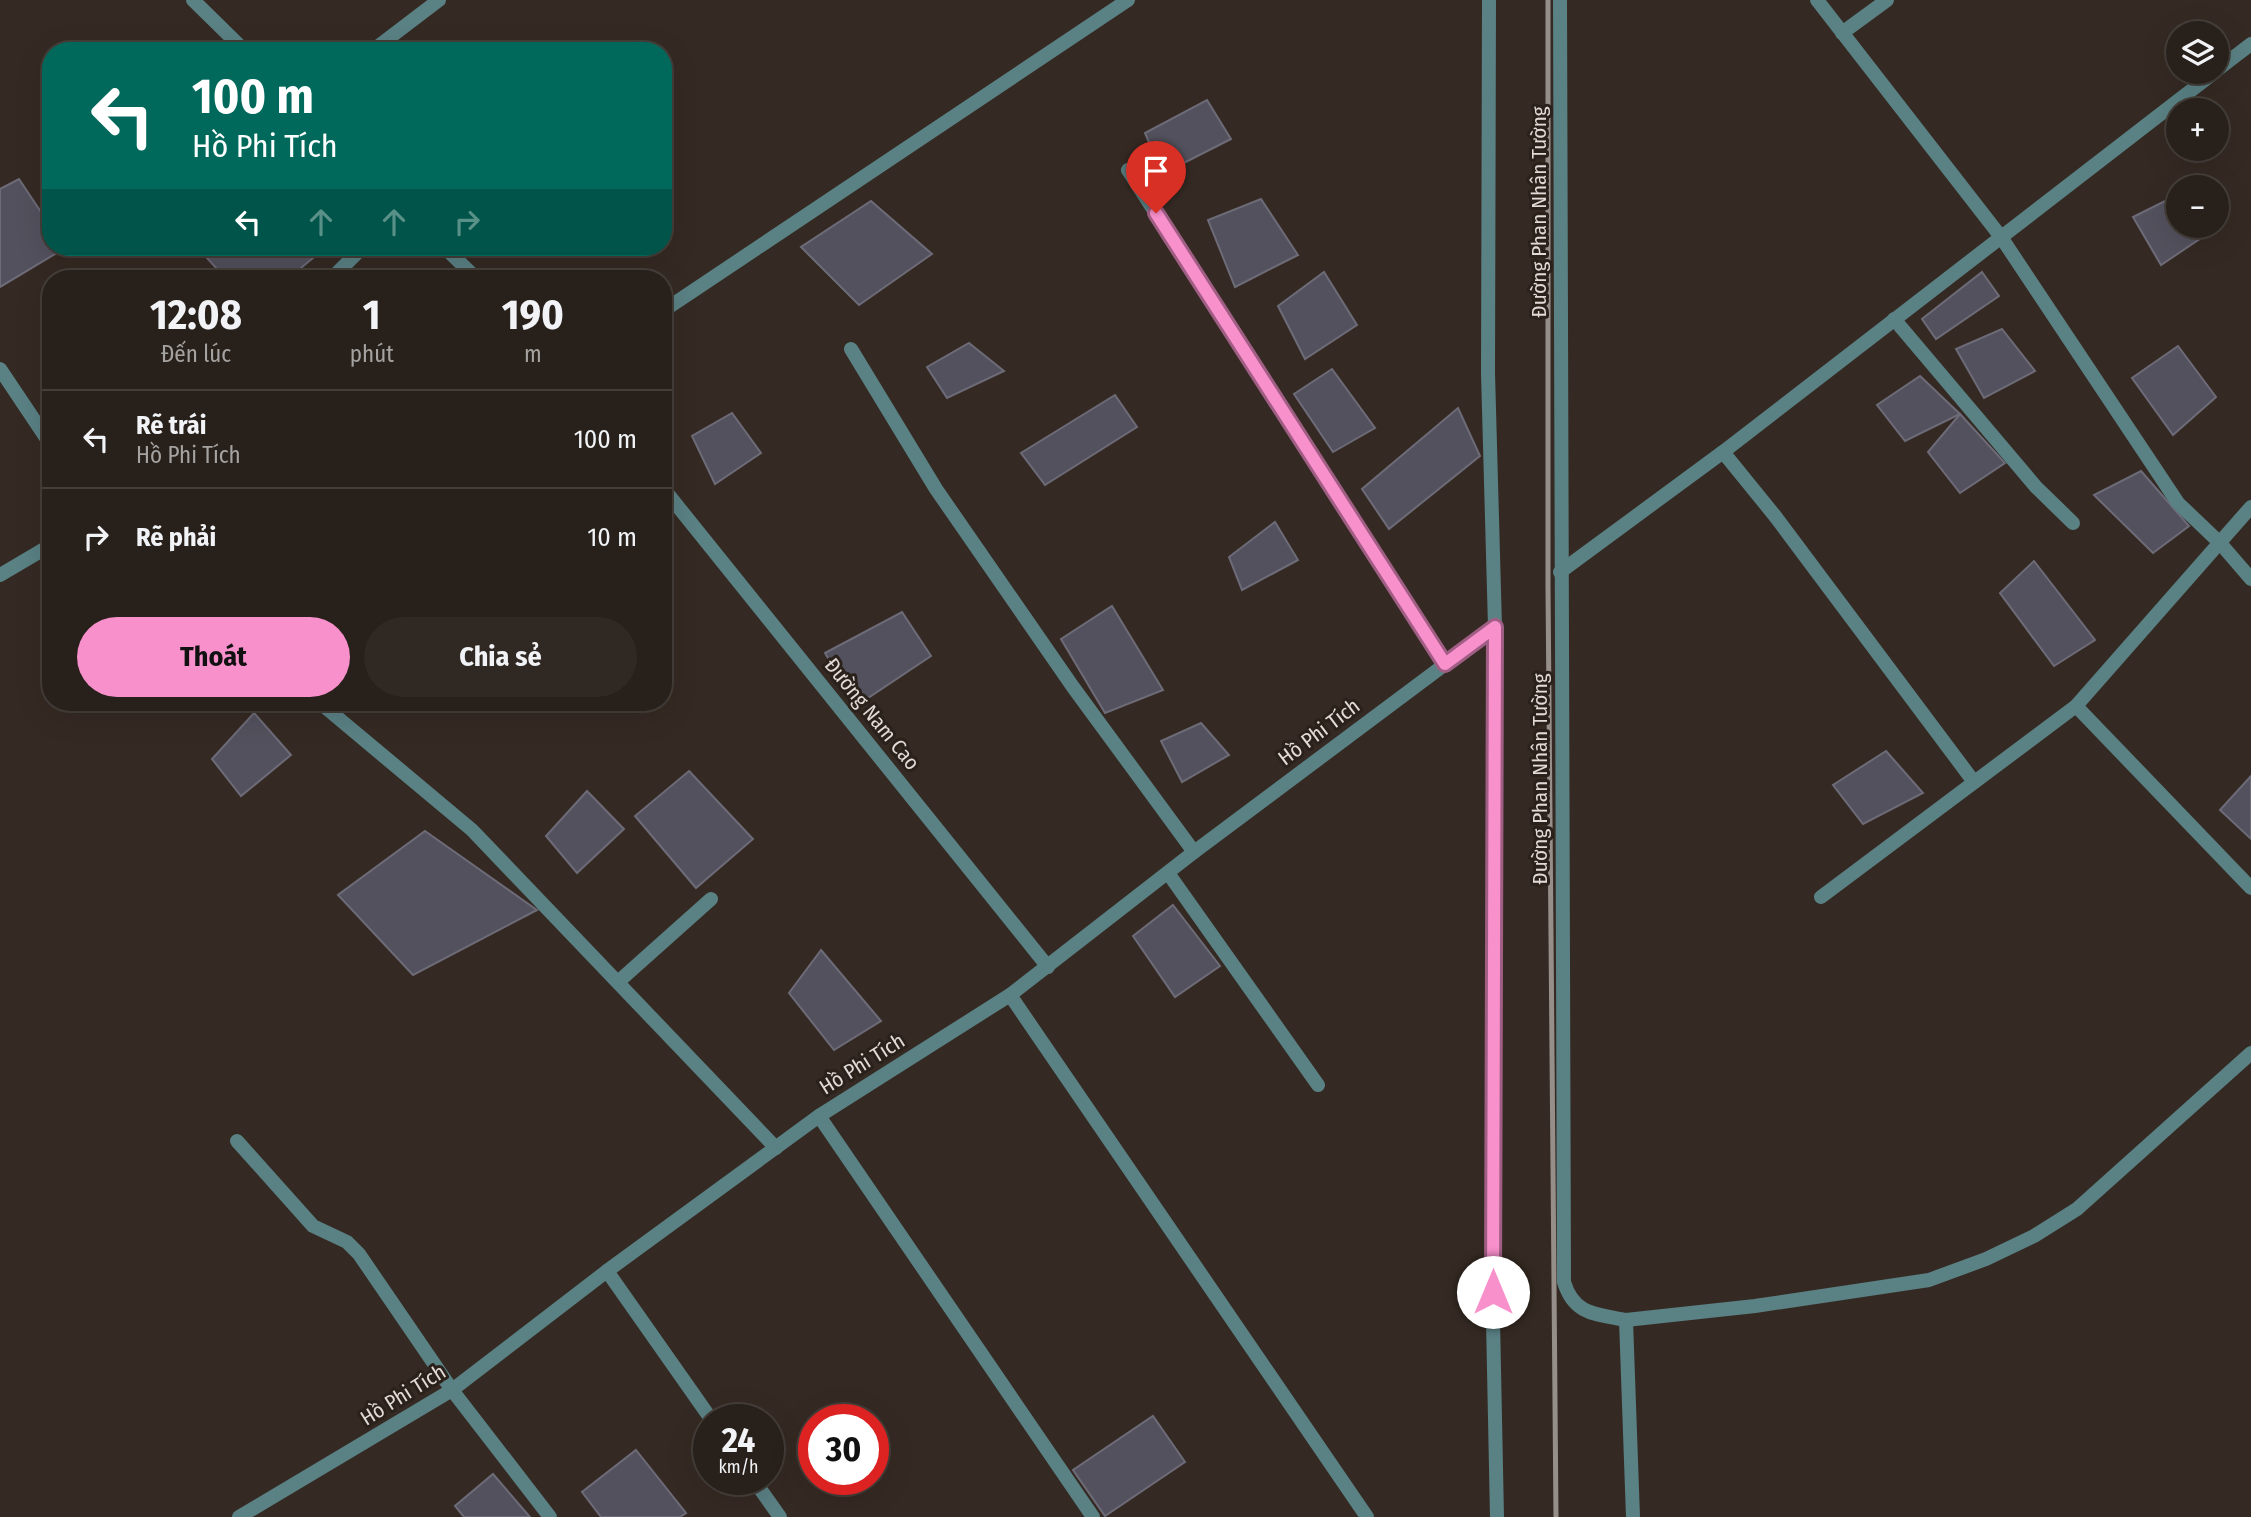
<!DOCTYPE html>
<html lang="vi">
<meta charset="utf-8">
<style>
:root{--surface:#28201a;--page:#302823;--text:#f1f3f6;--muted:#a5a3a2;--line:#443e39;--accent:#f890cc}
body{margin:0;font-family:"Fira Sans Condensed",sans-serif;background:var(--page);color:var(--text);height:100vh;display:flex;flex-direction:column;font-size:26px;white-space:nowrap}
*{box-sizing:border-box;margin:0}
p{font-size:23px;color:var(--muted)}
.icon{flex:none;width:38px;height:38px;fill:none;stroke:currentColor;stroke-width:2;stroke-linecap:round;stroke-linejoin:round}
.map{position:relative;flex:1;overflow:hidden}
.side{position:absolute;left:42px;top:270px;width:630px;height:441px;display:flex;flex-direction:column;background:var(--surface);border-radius:28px;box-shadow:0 7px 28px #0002,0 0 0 2px var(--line)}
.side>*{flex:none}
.top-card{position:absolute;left:42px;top:42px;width:630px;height:214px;border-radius:28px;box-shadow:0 7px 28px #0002,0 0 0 2px var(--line);background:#00695c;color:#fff;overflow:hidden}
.controls{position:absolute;left:2166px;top:21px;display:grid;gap:14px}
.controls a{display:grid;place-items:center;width:63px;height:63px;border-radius:50%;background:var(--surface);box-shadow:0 7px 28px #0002,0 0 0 2px var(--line);font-size:35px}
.speed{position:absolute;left:693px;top:1404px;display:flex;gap:14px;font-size:35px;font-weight:700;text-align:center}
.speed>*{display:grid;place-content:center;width:91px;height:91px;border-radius:50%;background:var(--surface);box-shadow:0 7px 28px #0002,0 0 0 2px var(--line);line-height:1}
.speed small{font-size:18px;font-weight:400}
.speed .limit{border:10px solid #d22;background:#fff;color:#111}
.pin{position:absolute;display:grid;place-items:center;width:60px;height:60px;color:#fff;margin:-72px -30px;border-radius:50% 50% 50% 0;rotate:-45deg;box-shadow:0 0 7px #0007}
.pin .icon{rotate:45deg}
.me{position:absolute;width:77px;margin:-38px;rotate:0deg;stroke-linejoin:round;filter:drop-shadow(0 0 5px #0008)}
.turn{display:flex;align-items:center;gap:24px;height:147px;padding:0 35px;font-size:32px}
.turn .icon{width:91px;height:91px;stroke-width:2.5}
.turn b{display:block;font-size:49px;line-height:60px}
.lanes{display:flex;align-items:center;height:66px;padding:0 35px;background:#0003;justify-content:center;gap:35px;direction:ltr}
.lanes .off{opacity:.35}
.eta{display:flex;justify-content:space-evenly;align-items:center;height:119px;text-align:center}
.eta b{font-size:42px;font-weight:700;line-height:49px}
.cta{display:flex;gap:14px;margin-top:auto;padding:14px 35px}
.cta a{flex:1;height:80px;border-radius:42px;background:var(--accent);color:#111;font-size:28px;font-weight:700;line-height:80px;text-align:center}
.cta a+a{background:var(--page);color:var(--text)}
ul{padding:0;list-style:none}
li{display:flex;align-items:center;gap:21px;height:98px;padding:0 35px;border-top:2px solid var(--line)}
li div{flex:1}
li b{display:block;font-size:26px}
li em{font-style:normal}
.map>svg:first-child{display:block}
</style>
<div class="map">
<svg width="2251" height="1517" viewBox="0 0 2251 1517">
<rect width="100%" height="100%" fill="#352a23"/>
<g fill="#52515d" stroke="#6d6b78" stroke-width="2">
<polygon points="1207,100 1231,139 1162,174 1145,133"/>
<polygon points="19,179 51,227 51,247 65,248 0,287 0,189"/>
<polygon points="2179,194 2179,226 2217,224 2219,226 2161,265 2133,217"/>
<polygon points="1261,199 1298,255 1235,287 1208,220"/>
<polygon points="871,201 932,254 859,305 801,247"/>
<polygon points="202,247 326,247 289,278 225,278 199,249"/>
<polygon points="1324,272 1357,325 1305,359 1278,306"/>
<polygon points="1982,272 1999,296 1936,339 1922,319"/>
<polygon points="2002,329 2035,371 1984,398 1956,349"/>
<polygon points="969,343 1004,371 947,398 927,367"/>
<polygon points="2178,346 2216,397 2173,435 2132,378"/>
<polygon points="1332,369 1375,428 1333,452 1294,394"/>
<polygon points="1920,376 1960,414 1905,441 1877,405"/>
<polygon points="1115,395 1137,427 1045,485 1021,453"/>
<polygon points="1458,408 1480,456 1389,529 1362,489"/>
<polygon points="732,413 761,453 715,484 692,436"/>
<polygon points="1960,414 2005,463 1960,493 1928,452"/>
<polygon points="2141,471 2189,526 2153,553 2094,495"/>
<polygon points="1275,522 1298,560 1242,590 1229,557"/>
<polygon points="2034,561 2095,640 2054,666 2000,593"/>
<polygon points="1112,606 1163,690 1105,713 1061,639"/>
<polygon points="902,612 931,656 856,706 825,653"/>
<polygon points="254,713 291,755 241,796 212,759"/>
<polygon points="1201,723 1229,755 1182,782 1161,741"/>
<polygon points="1886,751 1923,793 1863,824 1833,785"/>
<polygon points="689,771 753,839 696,888 635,816"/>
<polygon points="2251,776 2251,839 2220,810"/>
<polygon points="587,791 624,829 577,873 546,836"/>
<polygon points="425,831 537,910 413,975 338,895"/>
<polygon points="1173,905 1220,966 1175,997 1133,936"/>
<polygon points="821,950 881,1021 834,1050 789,993"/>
<polygon points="1153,1416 1185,1462 1105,1516 1073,1470"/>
<polygon points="636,1450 686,1513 680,1517 601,1517 582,1492"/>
<polygon points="493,1474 530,1517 464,1517 455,1506"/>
</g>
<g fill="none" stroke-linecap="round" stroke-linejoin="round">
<polyline stroke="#5a8184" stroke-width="14" points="1128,170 1445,664"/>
<g stroke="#5a8184" stroke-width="14">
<polyline points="193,0 245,51"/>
<polyline points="1489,0 1488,373 1495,627 1493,1320 1497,1517"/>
<path d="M 1560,0 L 1564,1282 C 1574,1315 1596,1314 1626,1320 L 1633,1517"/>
<polyline points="1817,0 2001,237 2178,503 2220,543 2251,579"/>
<polyline points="1842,33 1887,0"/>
<polyline points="372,51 439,0"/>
<polyline points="2217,70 2251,44"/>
<polyline points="444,247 476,278"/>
<polyline points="332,278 363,247"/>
<polyline points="663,311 1128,0"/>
<polyline points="1894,319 2036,487 2073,523"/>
<polyline points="851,349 936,489 1073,687 1194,852"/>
<polyline points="0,369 51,445"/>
<polyline points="1723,452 1775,516 1974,782"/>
<polyline points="663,488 1048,967"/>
<polyline points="1560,572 1723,452 2215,72"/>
<polyline points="0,575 51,545"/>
<polyline points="319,702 472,830 776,1148"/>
<polyline points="2076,706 2251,888"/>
<polyline points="1168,873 1318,1085"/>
<polyline points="1821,897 2076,706 2251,507"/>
<polyline points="618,982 711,899"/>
<polyline points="1010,995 1367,1517"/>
<polyline points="819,1116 1093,1517"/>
<polyline points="237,1141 313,1226 347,1242 359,1254 452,1390 550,1517"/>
<polyline points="607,1271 711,1419"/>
<polyline points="1626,1320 1755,1306 1929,1280 1986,1259 2034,1236 2077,1209 2251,1053"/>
<polyline points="753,1479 780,1517"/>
<polyline points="239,1517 452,1390 607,1271 819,1116 1010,995 1194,852 1495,627"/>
</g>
<polyline stroke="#968e88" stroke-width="5" points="1548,0 1548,587 1556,1517"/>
</g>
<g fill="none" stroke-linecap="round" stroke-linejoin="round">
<g stroke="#a15e85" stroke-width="18">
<polyline id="route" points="1156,213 1445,664 1495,627 1493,1292"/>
</g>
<use href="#route" stroke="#f890cc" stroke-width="12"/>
</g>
<g text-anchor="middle" stroke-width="6" stroke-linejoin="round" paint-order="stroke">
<g font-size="21" fill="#e1dad6" stroke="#2a211a">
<text transform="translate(1539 212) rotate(-90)" y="7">Đường Phan Nhân Tường</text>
<text transform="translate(872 714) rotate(51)" y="7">Đường Nam Cao</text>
<text transform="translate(1319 732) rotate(-37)" y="7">Hồ Phi Tích</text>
<text transform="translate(1540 779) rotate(-90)" y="7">Đường Phan Nhân Tường</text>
<text transform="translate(862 1064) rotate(-32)" y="7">Hồ Phi Tích</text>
<text transform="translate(403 1395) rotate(-32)" y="7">Hồ Phi Tích</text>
</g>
</g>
</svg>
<div class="controls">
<a><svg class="icon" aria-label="layers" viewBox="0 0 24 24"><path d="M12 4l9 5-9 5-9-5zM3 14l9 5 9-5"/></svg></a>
<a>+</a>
<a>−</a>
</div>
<div class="speed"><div>24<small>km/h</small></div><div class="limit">30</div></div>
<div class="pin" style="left:1156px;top:213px;background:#d93025"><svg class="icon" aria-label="arrive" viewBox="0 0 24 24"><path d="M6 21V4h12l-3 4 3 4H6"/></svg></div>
<svg class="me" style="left:1493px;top:1292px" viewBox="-20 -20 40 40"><circle r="19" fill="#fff"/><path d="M0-13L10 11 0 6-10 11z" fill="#f890cc"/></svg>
<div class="top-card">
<div class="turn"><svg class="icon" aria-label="left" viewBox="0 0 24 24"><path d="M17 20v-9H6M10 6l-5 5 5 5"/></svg><div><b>100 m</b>Hồ Phi Tích</div></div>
<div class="lanes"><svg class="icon" aria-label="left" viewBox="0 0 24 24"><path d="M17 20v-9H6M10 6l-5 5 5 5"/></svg><svg class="icon off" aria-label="ahead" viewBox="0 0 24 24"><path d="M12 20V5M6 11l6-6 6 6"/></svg><svg class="icon off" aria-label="ahead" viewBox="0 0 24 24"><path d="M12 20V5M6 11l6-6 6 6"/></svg><svg class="icon off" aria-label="right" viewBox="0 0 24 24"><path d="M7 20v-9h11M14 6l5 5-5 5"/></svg></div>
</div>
<section class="side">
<div class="eta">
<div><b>12:08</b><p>Đến lúc</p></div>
<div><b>1</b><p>phút</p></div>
<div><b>190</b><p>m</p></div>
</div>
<ul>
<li><svg class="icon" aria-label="left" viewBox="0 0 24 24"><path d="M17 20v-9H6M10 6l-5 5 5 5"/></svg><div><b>Rẽ trái</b><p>Hồ Phi Tích</p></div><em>100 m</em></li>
<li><svg class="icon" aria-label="right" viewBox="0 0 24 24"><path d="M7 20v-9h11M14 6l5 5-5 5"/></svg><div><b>Rẽ phải</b></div><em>10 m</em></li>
</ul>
<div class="cta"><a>Thoát</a><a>Chia sẻ</a></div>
</section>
</div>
